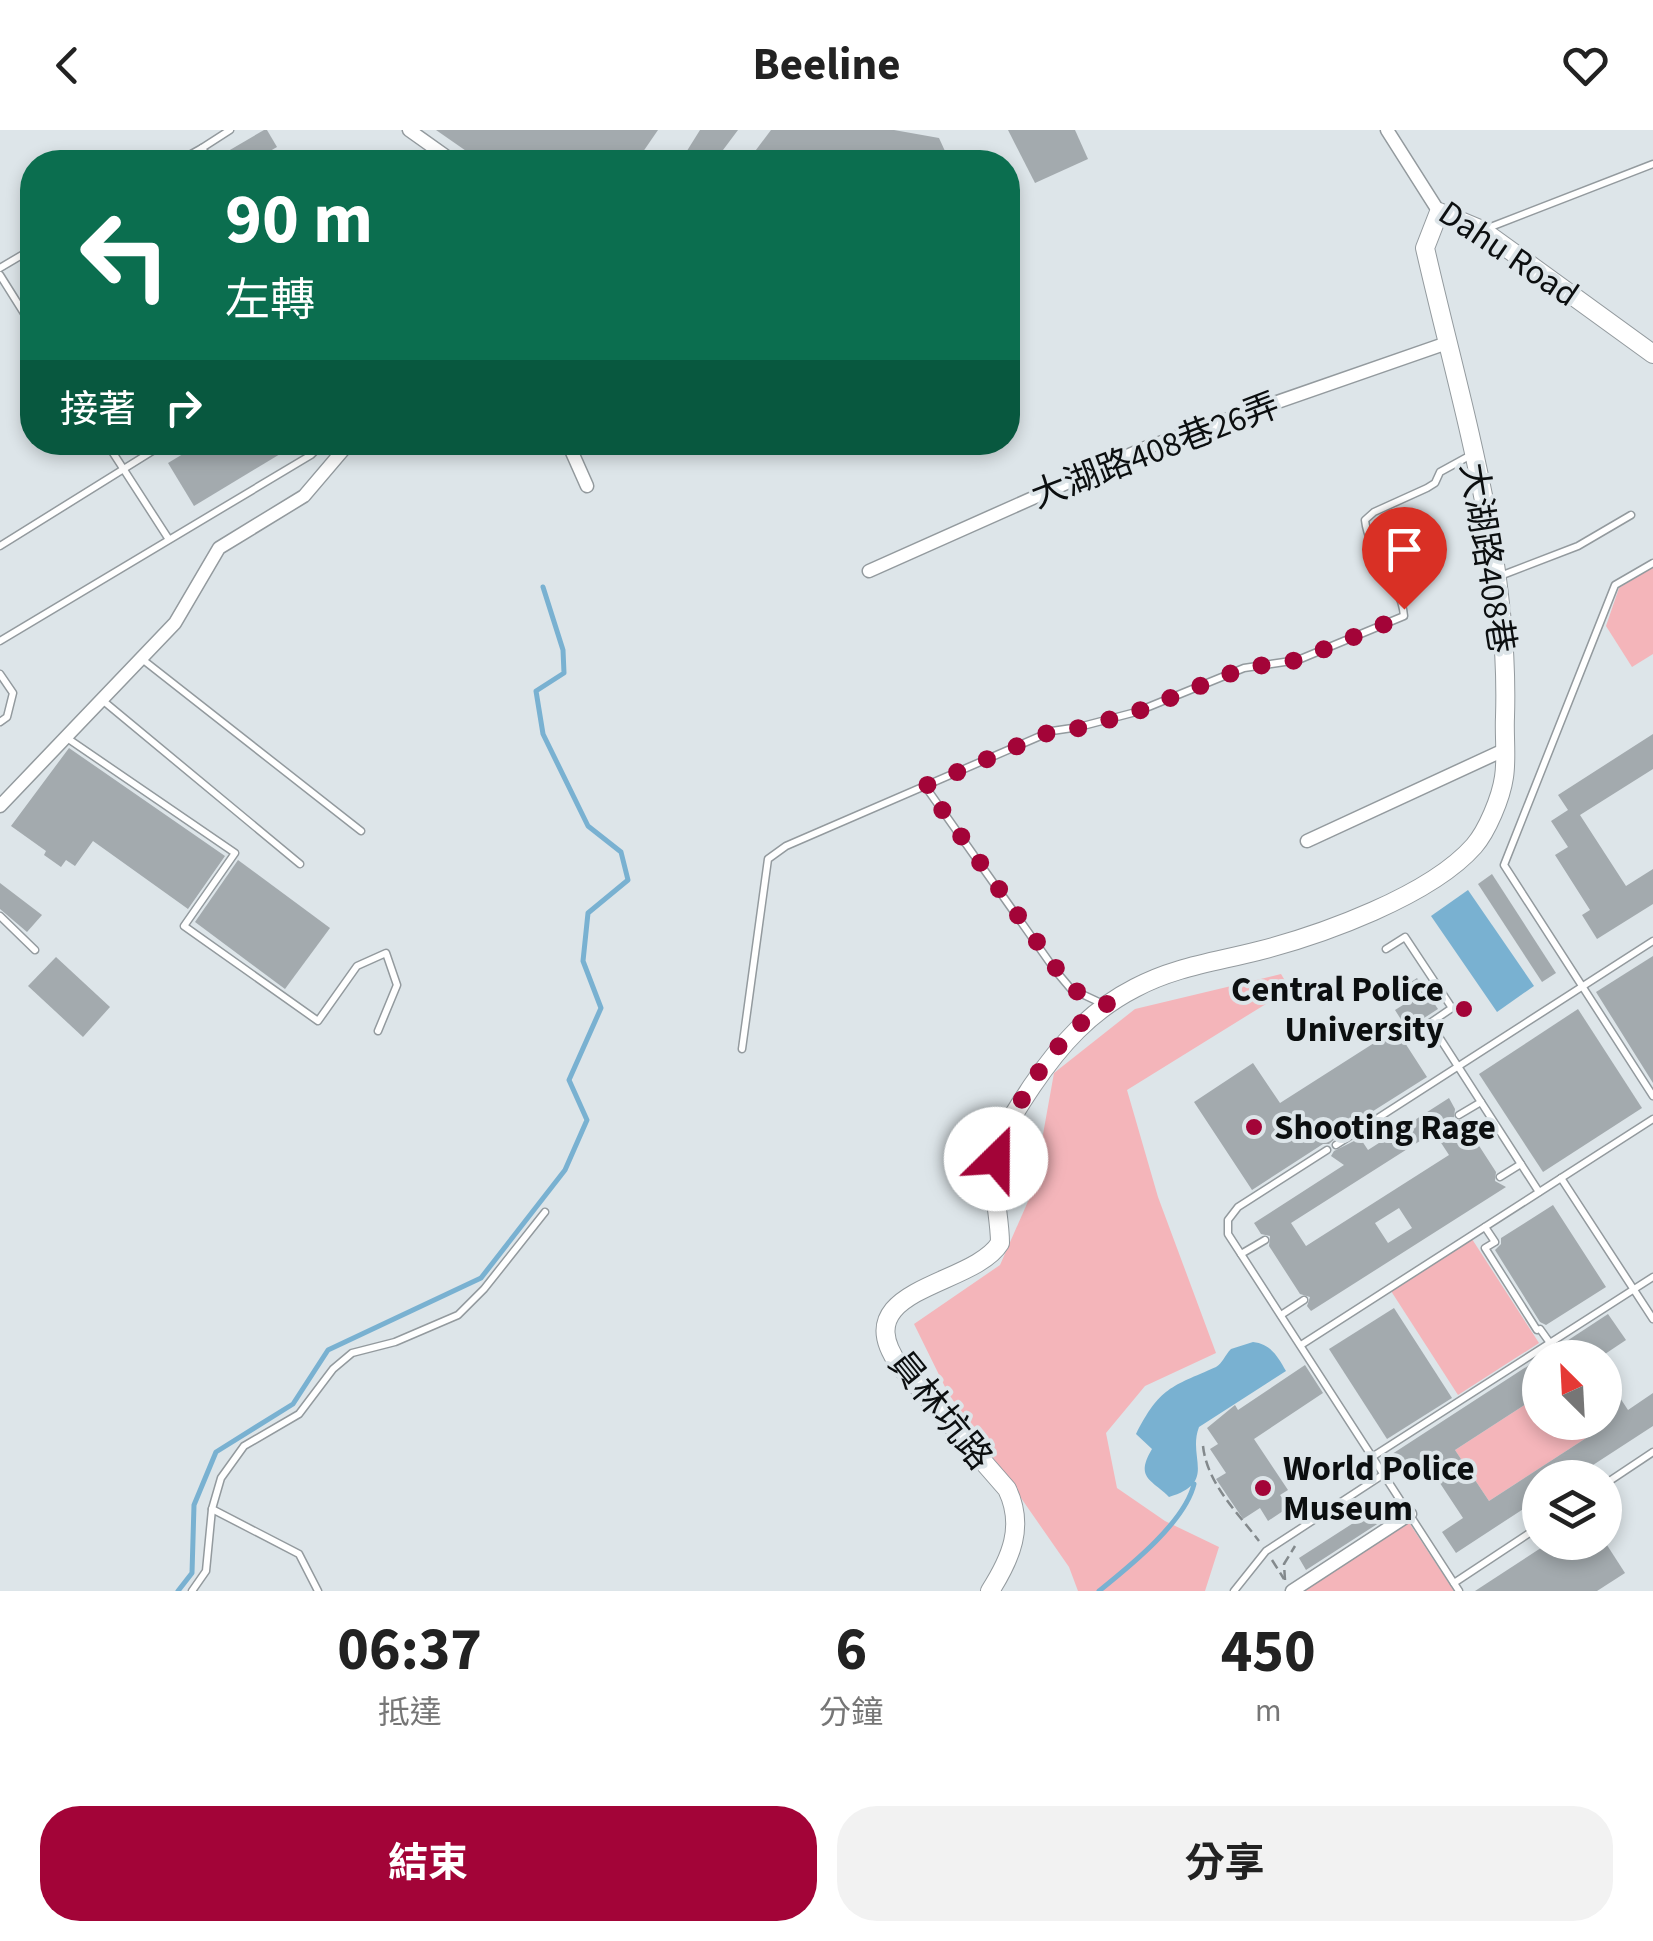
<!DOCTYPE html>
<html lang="zh-TW">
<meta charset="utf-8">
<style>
:root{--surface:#fff;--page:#f2f2f2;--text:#222;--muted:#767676;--accent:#a30438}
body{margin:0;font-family:"Source Sans 3","Noto Sans TC",sans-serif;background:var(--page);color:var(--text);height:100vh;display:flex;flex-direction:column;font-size:38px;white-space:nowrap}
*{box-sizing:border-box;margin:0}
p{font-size:32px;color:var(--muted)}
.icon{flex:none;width:55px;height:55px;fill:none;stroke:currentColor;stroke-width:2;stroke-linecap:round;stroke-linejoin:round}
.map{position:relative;height:1461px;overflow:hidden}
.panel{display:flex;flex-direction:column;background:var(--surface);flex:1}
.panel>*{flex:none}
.guide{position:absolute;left:20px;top:20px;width:1000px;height:305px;border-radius:40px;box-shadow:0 5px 15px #0003;background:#0b6e4f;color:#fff;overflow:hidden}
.needle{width:65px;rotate:336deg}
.fabs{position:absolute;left:1522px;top:1210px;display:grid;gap:20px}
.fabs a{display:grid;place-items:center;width:100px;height:100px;border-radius:50%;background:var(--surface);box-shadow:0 5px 15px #0003;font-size:50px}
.pin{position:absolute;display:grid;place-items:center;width:85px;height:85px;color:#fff;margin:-102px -42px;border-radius:50% 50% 50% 0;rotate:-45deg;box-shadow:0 0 10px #0007}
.pin .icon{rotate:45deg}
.me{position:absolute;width:110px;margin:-55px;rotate:23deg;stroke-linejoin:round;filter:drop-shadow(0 0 8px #0008)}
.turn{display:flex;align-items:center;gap:35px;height:210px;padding:0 40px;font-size:45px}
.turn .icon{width:130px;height:130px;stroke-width:2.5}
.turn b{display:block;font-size:70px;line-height:85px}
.then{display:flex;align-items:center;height:95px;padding:0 40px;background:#0003;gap:20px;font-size:38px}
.eta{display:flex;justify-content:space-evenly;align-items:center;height:170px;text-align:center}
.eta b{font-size:60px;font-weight:700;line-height:70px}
.action{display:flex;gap:20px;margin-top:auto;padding:20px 40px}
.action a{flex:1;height:115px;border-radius:40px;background:var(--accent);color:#fff;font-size:40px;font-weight:700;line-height:115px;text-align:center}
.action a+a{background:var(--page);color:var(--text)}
header{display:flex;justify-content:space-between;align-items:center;height:130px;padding:0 40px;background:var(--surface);font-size:45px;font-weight:700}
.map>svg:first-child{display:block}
</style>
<header><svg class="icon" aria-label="back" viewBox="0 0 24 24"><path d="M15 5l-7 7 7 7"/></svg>Beeline<svg class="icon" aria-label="heart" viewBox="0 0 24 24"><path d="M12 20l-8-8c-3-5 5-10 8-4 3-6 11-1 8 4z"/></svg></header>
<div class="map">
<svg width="1653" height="1461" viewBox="0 0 1653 1461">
<rect width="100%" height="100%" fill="#dde5e9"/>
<g fill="#f4b5ba">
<polygon points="1653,437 1653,524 1632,537 1606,496 1619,458"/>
<polygon points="1281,844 1290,859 1127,960 1158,1067 1216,1223 1145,1256 1106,1303 1117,1358 1165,1391 1219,1417 1205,1461 1078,1461 1069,1437 948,1263 914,1194 1000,1135 1033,1060 1054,943 1135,879"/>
<polygon points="1472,1109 1539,1213 1458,1265 1391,1161"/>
<polygon points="1540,1265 1540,1292 1591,1293 1597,1301 1489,1371 1455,1320"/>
<polygon points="1408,1391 1454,1461 1301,1461"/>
</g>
<g fill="#79b1d1">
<polygon points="1468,760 1534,856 1497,882 1431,786"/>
<path d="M 1253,1212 C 1271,1214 1278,1227 1286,1241 L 1199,1297 C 1187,1328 1218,1352 1169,1367 C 1153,1350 1134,1349 1152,1319 L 1136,1304 C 1160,1257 1171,1257 1216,1237 C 1222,1234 1225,1225 1231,1219 Z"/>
</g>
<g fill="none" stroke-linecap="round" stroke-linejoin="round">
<g stroke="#79b1d1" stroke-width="5">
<polyline points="178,1461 192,1443 194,1375 216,1322 293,1274 328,1220 481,1148 565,1040 587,990 569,950 601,878 583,831 588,783 628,750 621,722 588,696 543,604 536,561 564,543 563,520 543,457"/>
<path d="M 1099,1461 C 1130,1436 1185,1392 1194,1354"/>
</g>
</g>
<g fill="#a3aaae" fill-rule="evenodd">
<polygon points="264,0 267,0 277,17 251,32 228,32 223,24"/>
<polygon points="436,0 658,0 636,32 482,32"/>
<polygon points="700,0 738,0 714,32 680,32"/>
<polygon points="771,0 894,0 939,8 950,32 747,32"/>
<polygon points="1008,0 1075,0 1088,29 1035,53"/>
<polygon points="203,312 300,312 194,376 168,333"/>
<polygon points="1653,604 1653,639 1580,685 1626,756 1653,739 1653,774 1597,809 1582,785 1590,780 1555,725 1568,717 1551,691 1568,680 1558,665"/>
<polygon points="69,618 225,726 188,779 93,711 75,736 66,730 61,737 44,725 46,721 11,696"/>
<polygon points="238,730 330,798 285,859 195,792"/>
<polygon points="1492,744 1556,843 1542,852 1478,754"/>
<polygon points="0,753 42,785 27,802 0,779"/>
<polygon points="1653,826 1653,953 1596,862"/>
<polygon points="56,827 110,877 83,907 28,856"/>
<polygon points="1417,848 1438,879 1407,899 1395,880 1403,875 1400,870 1404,868 1399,860"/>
<polygon points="1578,879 1642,978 1543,1042 1479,944"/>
<polygon points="1396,899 1427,947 1351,995 1329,1014 1323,1014 1252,1060 1194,972 1253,933 1280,973"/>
<path d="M 1449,968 L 1455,979 L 1454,989 L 1463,991 L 1496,1042 L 1495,1051 L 1506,1057 L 1311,1181 L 1307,1176 L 1310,1167 L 1300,1164 L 1269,1116 L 1270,1106 L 1261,1104 L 1254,1093 L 1344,1035 L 1331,1026 L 1334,1021 L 1360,1008 L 1368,1020 ZM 1434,1002 L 1449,1025 L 1306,1116 L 1291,1093 ZM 1399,1078 L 1412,1098 L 1388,1113 L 1375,1093 Z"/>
<polygon points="1553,1075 1606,1157 1546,1195 1540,1192 1495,1120 1501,1114 1501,1108"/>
<polygon points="1394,1178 1452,1268 1387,1309 1329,1219"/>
<polygon points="1608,1184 1626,1210 1599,1228 1541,1228"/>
<polygon points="1540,1228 1540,1265 1455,1320 1489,1371 1597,1301 1591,1292 1605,1292 1605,1245 1628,1280 1653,1263 1653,1296 1573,1348 1540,1348 1540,1368 1456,1423 1442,1402 1463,1388 1430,1338 1407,1353 1389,1326"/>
<polygon points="1305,1235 1323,1263 1254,1309 1288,1360 1280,1365 1289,1377 1268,1391 1260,1378 1243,1389 1216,1349 1226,1343 1210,1319 1218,1314 1207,1298 1235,1275 1238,1280"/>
<polygon points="1372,1370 1385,1389 1306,1440 1299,1428 1358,1390 1353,1383"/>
<polygon points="1550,1412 1605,1412 1625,1443 1597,1461 1475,1461"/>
</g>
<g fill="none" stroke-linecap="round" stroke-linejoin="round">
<g stroke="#939a9e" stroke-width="9">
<g id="lane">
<polyline points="202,18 230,0"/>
<polyline points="177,32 202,18 211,32"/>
<polyline points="1488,98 1653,34"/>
<polyline points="0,138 32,119"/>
<polyline points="0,145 32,196"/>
<polyline points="106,312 168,408"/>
<polyline points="0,416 167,312"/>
<polyline points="1653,433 1615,455 1504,735 1653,966"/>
<polyline points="1500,446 1578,416 1631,385"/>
<polyline points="0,511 311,325 324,312"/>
<polyline points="142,529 361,701"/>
<polyline points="0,544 13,563 7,587 0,592"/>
<polyline points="101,569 300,734"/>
<polyline points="67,608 235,723 184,796 318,891 357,836 386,823 397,855 378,901"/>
<polyline points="925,656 1055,840 1071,859 1101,873"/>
<polyline points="0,786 35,820"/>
<polyline points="1386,819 1405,807 1452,878 1430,893 1539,1062"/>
<path d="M 742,919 L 768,729 L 786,716 L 1052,601 L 1079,597 L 1136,582 L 1244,538 L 1298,530 L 1404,486 C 1401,451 1369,425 1365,390 L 1374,382 L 1427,358 L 1435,353 L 1440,342 L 1471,325"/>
<polyline points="1459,985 1481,972"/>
<polyline points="1336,1015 1653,811"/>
<polyline points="1327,1020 1238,1077 1228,1090 1228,1104 1459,1461"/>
<polyline points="1500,1047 1521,1034"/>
<polyline points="1561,1048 1653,1189"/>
<polyline points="1485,1097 1495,1112 1485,1118 1537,1200 1540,1199 1550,1213"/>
<polyline points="1241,1124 1265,1110"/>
<polyline points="1281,1185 1304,1170"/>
<polyline points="1301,1215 1653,989"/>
<polyline points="1372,1327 1653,1147"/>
<polyline points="1605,1354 1653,1322"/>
<polyline points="212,1379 299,1424 318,1461"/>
<polyline points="1454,1453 1540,1396"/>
<polyline points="192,1461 206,1441 212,1379 221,1348 244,1316 299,1284 333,1239 352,1223 395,1212 458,1185 484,1159 545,1082"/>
<polyline points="1234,1461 1266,1421 1384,1344"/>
</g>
</g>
<g stroke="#939a9e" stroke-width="15">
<g id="street">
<polyline points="409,0 454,32"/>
<polyline points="1387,0 1439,82"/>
<polyline points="564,312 571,320 587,356"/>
<polyline points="869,441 1145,318 1447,213"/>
<polyline points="0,676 175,493 219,418 304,366 350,312"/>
<polyline points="1307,711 1504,620"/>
<polyline points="1292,1461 1410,1384"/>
</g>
</g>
<g stroke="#939a9e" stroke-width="20">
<path id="secondary" d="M 990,1461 C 1011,1428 1025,1396 1007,1359 L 899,1235 C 844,1157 973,1157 1000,1113 C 1000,1086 991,1057 995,1030 C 1000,1003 1017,979 1032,956 C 1060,915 1090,881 1135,858 C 1174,837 1215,832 1258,821 C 1321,805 1430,766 1474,716 C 1487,701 1501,668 1504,647 C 1507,628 1504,606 1505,587 C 1510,429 1460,271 1425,118 L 1439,82 L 1482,100 L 1653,224"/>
</g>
<g stroke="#83898c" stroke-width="2.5" stroke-dasharray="10 5" stroke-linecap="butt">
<path d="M 1203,1316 C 1207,1353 1237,1382 1259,1411"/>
<polyline points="1272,1430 1284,1449"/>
<polyline points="1285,1450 1284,1434 1295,1416"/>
</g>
<use href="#lane" stroke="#fff" stroke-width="6"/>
<use href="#street" stroke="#fff" stroke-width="12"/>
<use href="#secondary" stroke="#fff" stroke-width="18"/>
</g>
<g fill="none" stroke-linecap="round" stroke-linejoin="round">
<path stroke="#a30438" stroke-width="18" stroke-dasharray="0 32.4" d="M 996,1029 C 1014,973 1055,905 1107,874 L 1071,859 L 925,656 L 1052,601 L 1080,598 L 1136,582 L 1244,538 L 1298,530 L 1404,486 L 1404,479"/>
</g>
<g fill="#a30438" stroke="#dde5e9" stroke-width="4">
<circle cx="1464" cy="879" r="10"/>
<circle cx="1254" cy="997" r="10"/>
<circle cx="1263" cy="1358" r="10"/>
</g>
<g text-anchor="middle" stroke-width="8" stroke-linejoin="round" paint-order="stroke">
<g font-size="35" fill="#0c0f10" stroke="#dde5e9">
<text transform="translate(1509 123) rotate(34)" y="12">Dahu Road</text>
<text transform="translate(1155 320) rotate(-21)" y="12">大湖路408巷26弄</text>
<text transform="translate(1488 428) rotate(81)" y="12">大湖路408巷</text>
<text transform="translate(941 1280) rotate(51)" y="12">員林坑路</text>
</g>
<g font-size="35" font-weight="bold" fill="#0c0f10" stroke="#dde5e9" text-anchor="start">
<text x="1444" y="871" text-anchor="end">Central Police<tspan x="1444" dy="40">University</tspan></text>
<text x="1274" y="1009">Shooting Rage</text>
<text x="1283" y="1350">World Police<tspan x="1283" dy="40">Museum</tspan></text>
</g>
</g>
</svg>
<div class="fabs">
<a><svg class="needle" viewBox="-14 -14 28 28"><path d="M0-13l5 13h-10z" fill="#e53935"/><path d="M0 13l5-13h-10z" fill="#767676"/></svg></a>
<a><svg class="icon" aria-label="layers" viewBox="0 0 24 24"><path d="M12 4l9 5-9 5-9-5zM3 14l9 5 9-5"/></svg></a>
</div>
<div class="pin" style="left:1404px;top:479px;background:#d93025"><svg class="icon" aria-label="arrive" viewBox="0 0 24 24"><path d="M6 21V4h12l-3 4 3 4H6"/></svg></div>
<svg class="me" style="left:996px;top:1029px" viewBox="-20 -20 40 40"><circle r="19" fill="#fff"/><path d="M0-13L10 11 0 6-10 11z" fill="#a30438"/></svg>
<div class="guide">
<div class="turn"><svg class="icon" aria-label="left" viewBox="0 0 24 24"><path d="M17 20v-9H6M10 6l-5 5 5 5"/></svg><div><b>90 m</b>左轉</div></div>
<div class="then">接著<svg class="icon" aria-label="right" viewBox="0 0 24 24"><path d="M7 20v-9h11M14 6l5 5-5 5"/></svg></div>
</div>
</div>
<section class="panel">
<div class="eta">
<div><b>06:37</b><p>抵達</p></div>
<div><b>6</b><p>分鐘</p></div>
<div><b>450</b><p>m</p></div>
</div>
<div class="action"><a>結束</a><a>分享</a></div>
</section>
